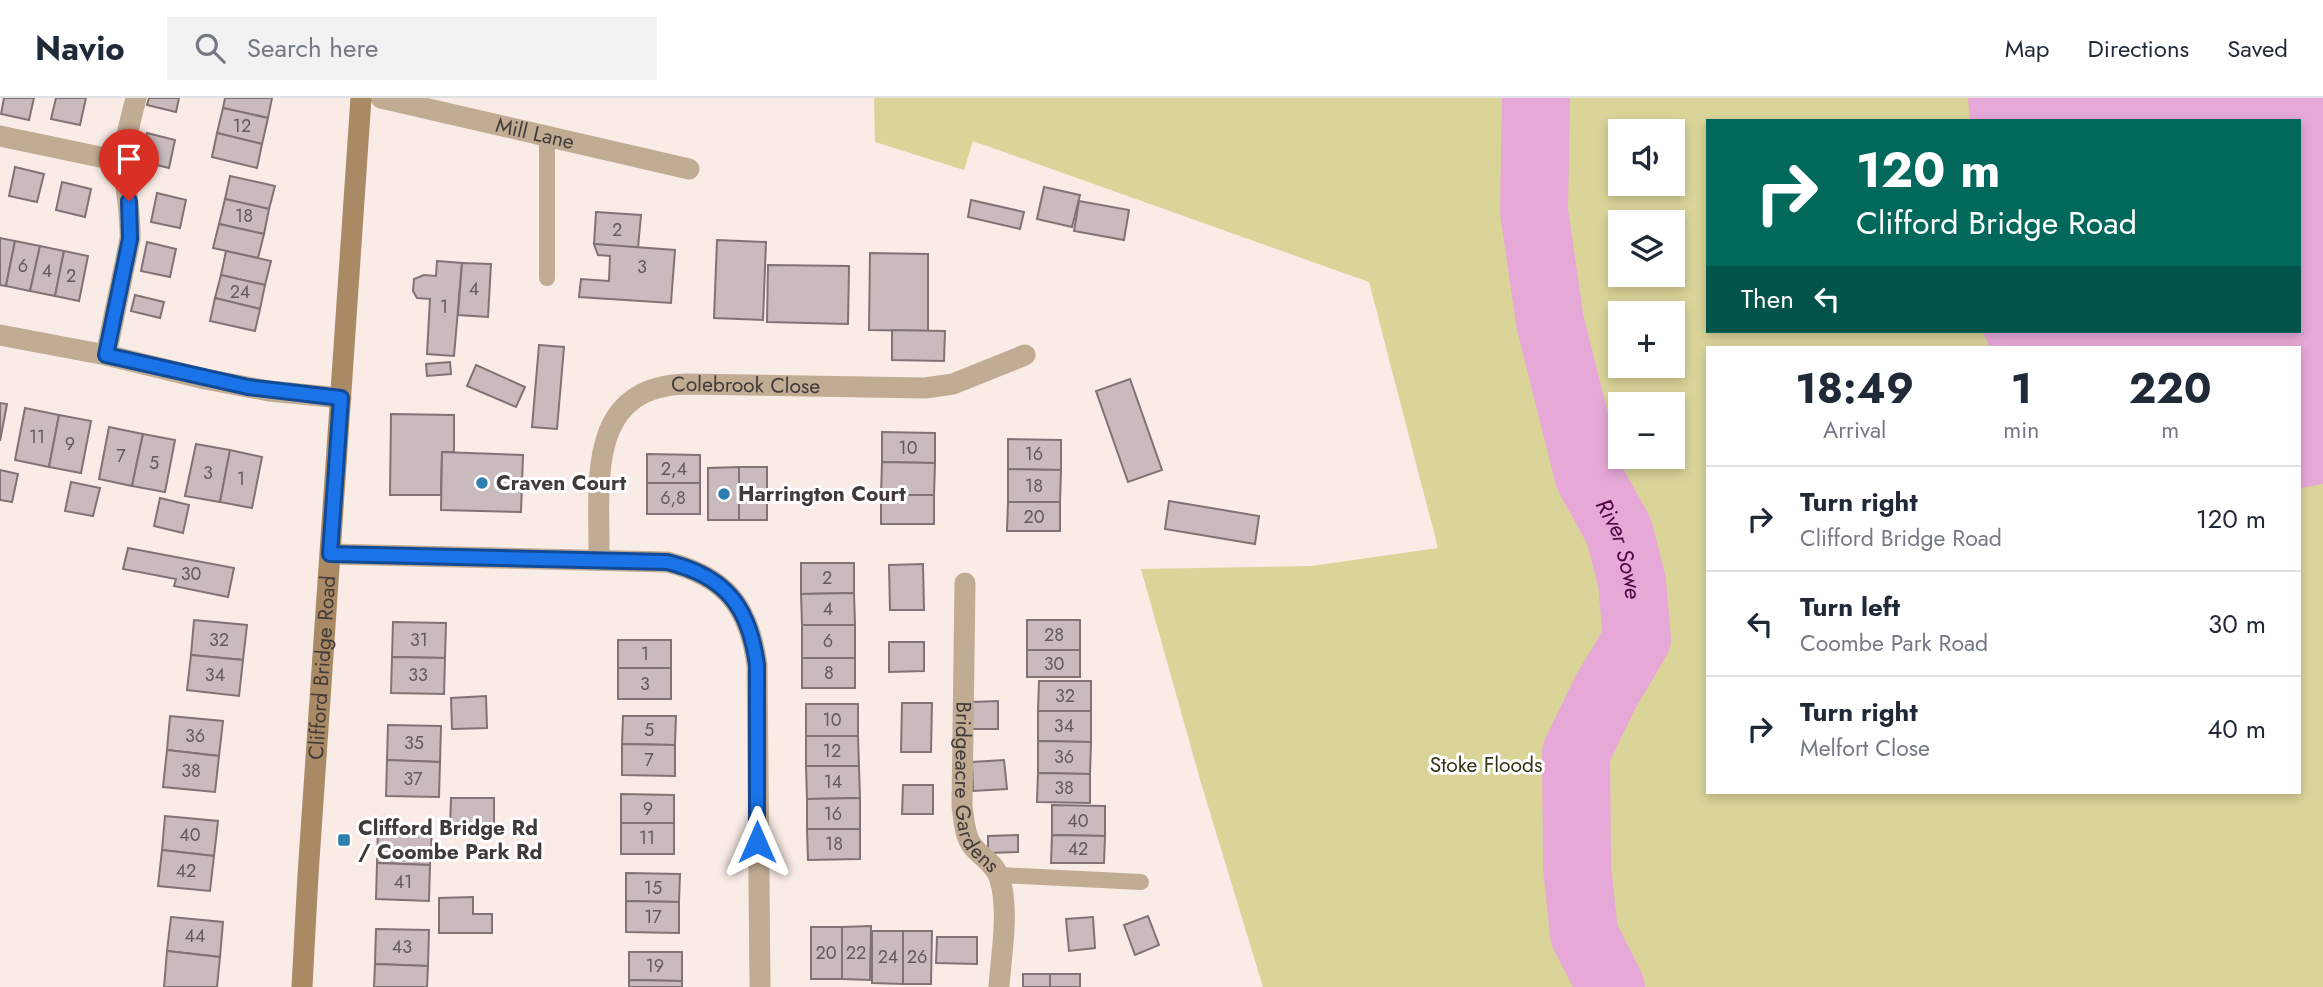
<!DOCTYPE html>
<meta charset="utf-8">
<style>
:root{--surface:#fff;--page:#f2f2f3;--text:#1f2937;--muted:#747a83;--line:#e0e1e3}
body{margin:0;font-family:Jost,sans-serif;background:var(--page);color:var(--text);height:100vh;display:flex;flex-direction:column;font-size:26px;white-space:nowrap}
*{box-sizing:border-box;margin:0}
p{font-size:23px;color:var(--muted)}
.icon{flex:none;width:38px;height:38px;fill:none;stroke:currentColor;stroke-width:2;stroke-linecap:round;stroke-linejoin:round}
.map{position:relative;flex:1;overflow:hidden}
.details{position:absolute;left:1706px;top:248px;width:595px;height:448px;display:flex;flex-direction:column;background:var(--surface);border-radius:0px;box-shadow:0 4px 10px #0003}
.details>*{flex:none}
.banner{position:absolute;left:1706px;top:21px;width:595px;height:214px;border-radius:0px;box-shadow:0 4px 10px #0003;background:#00695c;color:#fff;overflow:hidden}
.controls{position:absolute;left:1608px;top:21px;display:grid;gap:14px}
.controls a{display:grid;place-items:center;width:77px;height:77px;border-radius:0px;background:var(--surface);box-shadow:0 4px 10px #0003;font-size:35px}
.pin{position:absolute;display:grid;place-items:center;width:60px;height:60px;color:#fff;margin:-72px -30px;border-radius:50% 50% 50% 0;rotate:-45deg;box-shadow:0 0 7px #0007}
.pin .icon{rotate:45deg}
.me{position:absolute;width:77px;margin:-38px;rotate:0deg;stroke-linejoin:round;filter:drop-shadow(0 0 5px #0008)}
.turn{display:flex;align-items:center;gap:24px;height:147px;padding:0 35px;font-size:32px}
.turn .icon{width:91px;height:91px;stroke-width:2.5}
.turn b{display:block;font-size:49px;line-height:60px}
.then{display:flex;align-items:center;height:66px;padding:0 35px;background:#0003;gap:14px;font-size:26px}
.eta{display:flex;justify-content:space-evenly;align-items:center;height:119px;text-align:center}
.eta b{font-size:42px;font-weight:700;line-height:49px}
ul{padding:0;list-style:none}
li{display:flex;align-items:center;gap:21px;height:105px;padding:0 35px;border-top:2px solid var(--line)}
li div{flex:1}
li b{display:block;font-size:26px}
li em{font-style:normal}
header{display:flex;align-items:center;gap:42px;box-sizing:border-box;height:98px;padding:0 35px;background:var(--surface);border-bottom:2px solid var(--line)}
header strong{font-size:33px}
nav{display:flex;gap:38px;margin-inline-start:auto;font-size:24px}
.search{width:490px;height:63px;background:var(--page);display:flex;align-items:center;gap:18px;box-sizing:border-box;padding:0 24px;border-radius:0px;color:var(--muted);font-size:26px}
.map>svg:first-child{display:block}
</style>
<header>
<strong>Navio</strong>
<div class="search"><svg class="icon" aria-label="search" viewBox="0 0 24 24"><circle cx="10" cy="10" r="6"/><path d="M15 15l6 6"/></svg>Search here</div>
<nav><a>Map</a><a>Directions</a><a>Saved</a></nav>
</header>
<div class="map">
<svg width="2323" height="889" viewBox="0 0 2323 889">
<rect width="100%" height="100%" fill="#f9ebe6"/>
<path fill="#dad499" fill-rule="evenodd" d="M 874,0 L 2323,0 L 2323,889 L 1263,889 L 1201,685 L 1141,471 L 1311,468 L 1438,450 L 1369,184 L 973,43 L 964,72 L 875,44 ZM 1708,23 L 2300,23 L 2300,233 L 1708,233 ZM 1620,33 L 1673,33 L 1673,86 L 1620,86 ZM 1620,124 L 1673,124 L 1673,177 L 1620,177 ZM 1620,215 L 1673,215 L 1673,268 L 1620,268 ZM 1708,250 L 2300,250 L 2300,695 L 1708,695 ZM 1620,306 L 1673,306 L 1673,359 L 1620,359 Z"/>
<polygon fill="#e5a8d7" points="1968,0 2323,0 2323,386 2300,390 2300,250 1990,250 1982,233 2300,233 2300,23 1970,23"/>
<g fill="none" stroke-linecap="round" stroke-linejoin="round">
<path stroke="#e5a8d7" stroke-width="68" id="s1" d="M 1536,0 L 1534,113 L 1550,224 L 1589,379 L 1619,433 L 1632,484 L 1637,541 L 1605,595 L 1576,655 L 1577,768 L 1584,836 L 1611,889"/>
</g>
<g fill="#c9bbbd" stroke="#807375" stroke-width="2">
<polygon points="4,0 34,0 29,22 1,16"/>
<polygon points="56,0 86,0 80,27 51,21"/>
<polygon points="149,0 179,0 176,14 147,7"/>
<polygon points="225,0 272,0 268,20 223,10"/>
<polygon points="223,10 268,20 262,46 217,35"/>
<polygon points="147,35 175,42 169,70 140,63"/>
<polygon points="217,35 262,46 257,70 212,59"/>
<polygon points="15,69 44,76 37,104 9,98"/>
<polygon points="230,78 275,88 269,111 225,101"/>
<polygon points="62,84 91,91 85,119 56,112"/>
<polygon points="1044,89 1080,97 1072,129 1037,121"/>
<polygon points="157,95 186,102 180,130 151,124"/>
<polygon points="225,101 269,111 264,136 219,126"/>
<polygon points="971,102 1024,114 1020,131 968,119"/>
<polygon points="1079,103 1129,112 1124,142 1074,133"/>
<polygon points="596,114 641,117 638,150 594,146"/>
<polygon points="219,126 264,136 258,160 213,150"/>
<polygon points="0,140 15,143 6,188 0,187"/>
<polygon points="717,142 766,144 763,222 714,220"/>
<polygon points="15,143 40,148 30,193 6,188"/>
<polygon points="147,144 176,151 170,179 141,173"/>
<polygon points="594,146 675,152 671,205 579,199 581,181 609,183 610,158 598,157"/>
<polygon points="40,148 64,153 55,198 30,193"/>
<polygon points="64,153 88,158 79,203 55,198"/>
<polygon points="226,153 271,163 265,187 221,177"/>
<polygon points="870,155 928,156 928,233 869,232"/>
<polygon points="437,163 462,165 454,258 427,256 430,201 417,200 413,193 414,181 424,177 436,178"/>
<polygon points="462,165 491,166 488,219 458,217"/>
<polygon points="768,167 849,168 848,226 767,224"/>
<polygon points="221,177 265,187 260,211 215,200"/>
<polygon points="135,197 164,204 160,220 131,213"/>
<polygon points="215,200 260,211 255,233 210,223"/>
<polygon points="892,232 945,233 944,263 892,262"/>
<polygon points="539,247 564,249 557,331 532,329"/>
<polygon points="450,264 451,276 427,278 426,266"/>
<polygon points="476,267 525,289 516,309 467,288"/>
<polygon points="1130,281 1162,372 1128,384 1096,293"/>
<polygon points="0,305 7,306 0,343"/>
<polygon points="25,310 59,317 49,369 15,362"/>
<polygon points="391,316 454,317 454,354 442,354 441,397 390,397"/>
<polygon points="59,317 91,323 81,375 49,369"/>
<polygon points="109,329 143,336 132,388 99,381"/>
<polygon points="882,334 935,335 935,365 882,364"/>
<polygon points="143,336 175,342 165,394 132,388"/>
<polygon points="1008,341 1061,342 1061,372 1008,371"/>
<polygon points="196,346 230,352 220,404 185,398"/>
<polygon points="230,352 262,359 252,410 220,404"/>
<polygon points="442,354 523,357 521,414 441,412"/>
<polygon points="647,356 700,357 700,385 647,385"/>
<polygon points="882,364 935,365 934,397 881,397"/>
<rect x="739" y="369" width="28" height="53"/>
<polygon points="739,369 739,422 708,422 708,370"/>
<polygon points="1008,371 1061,372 1060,404 1008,404"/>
<polygon points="0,372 18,376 12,404 0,402"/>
<polygon points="71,384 100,390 93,418 65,413"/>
<rect x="647" y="385" width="53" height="31"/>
<rect x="881" y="397" width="53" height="29"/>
<polygon points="160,400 189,407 183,435 154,428"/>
<polygon points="1169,403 1259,418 1255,446 1165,431"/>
<polygon points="1008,404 1060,404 1060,433 1007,433"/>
<polygon points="128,450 234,470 228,499 174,488 176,481 123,471"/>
<polygon points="801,465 854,465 854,495 801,496"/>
<polygon points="923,466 924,512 890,512 889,467"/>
<polygon points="854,495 855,527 802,527 801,496"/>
<polygon points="194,522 247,527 243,562 191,557"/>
<rect x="1027" y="522" width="53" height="30"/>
<polygon points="393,524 446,525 445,560 392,559"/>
<rect x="802" y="527" width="53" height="33"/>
<rect x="618" y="542" width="53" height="28"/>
<polygon points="889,544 924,544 924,573 889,574"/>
<rect x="1027" y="552" width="53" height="27"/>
<polygon points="191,557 243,562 239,598 187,592"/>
<polygon points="392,559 445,560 444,596 391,595"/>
<rect x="802" y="560" width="53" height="30"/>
<rect x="618" y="570" width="53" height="31"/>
<polygon points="1039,583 1091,583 1091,613 1038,613"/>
<polygon points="486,598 487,630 452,631 451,600"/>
<polygon points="998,603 998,631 971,631 971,604"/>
<polygon points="902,605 932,605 931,654 901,654"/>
<rect x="806" y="606" width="52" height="32"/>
<polygon points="1038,613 1091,613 1091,644 1038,643"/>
<polygon points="170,618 223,623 219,658 167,652"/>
<polygon points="623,618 676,618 675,647 622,646"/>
<polygon points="388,627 441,628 440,664 387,662"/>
<polygon points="806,638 858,638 859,668 806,668"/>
<polygon points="1038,643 1091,644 1090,676 1038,675"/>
<polygon points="622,646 675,647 675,678 622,677"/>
<polygon points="167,652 219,658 215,694 163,689"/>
<polygon points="387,662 440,664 439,699 386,698"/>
<polygon points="1004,662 1007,691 973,693 972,664"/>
<polygon points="806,668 859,668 860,700 807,701"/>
<polygon points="1038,675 1090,676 1090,705 1037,704"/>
<polygon points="903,687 933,687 933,716 902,716"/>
<polygon points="621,696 674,697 674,725 621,725"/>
<polygon points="451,700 494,700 494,729 450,729"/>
<polygon points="860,700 860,731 807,731 807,701"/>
<polygon points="1052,707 1105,708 1105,738 1052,737"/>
<polygon points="165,718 218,723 214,758 162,752"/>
<rect x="621" y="725" width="53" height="31"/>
<polygon points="378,731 432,732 430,767 377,765"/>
<polygon points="807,731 860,731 860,761 808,762"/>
<polygon points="1018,737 1018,754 988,755 988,738"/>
<polygon points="1052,737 1105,738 1104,765 1051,765"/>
<polygon points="162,752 214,758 210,793 158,788"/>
<polygon points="377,765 430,767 429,803 376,801"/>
<polygon points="626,775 680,776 679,804 626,803"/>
<polygon points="473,799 473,816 492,816 492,835 439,835 439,800"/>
<polygon points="626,803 679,804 679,835 626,834"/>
<polygon points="1148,818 1159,847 1135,857 1124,827"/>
<polygon points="171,819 223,824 220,859 167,853"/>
<polygon points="1093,819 1095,850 1069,853 1066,821"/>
<polygon points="871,828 870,882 842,881 842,829"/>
<rect x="811" y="829" width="31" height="52"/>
<polygon points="376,831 429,832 428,868 375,866"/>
<polygon points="872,833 903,833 903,886 872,885"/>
<polygon points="903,833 932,833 931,886 903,886"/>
<polygon points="937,839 977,839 977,866 936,865"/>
<polygon points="167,853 220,859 217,889 164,889"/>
<polygon points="629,854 682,854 682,883 629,882"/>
<polygon points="375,866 428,868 427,889 374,889"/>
<rect x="1023" y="876" width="27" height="13"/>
<rect x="1050" y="876" width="30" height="13"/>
<polygon points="629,882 682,883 682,889 629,889"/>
</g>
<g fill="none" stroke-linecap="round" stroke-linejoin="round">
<g stroke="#c1ab93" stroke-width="16">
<polyline points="547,39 547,180"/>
<polyline points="999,777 1141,784"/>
</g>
<g stroke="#c1ab93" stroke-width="21">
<path id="s2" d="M 381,0 L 689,71"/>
<polyline points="0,38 124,64"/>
<polyline points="0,237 106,257 205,281 269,293 341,300"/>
<path d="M 106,257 L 130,141 C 131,115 125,91 124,65 C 124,43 131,21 136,0"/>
<path d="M 330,456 L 667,464 C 725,478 749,508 757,567 L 760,889"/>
<path id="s3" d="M 599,460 C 600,387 584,289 686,286 L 925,290 L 953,286 L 1025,257"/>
<path id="s4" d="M 965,485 L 962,708 C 964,721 964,735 971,746 C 979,758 994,764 999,779 C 1010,810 1001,857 999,889"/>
</g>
<path stroke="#aa8a65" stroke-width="21" id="s5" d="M 302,889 L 308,777 L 361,0"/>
</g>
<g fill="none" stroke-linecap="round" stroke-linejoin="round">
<g stroke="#114b97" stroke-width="18">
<path id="route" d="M 129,103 L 130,141 L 106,257 L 248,289 L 341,300 L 330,456 L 667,464 C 725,478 749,508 757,567 L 757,744"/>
</g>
<use href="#route" stroke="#1a73e8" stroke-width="12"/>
</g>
<g fill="#2d7eaf" stroke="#fff" stroke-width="2.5">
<circle cx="482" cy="385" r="7"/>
<circle cx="724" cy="396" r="7"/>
<rect x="337" y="735" width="14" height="14" rx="3.5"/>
</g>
<g text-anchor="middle" stroke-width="6" stroke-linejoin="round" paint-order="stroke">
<g font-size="18" fill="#625b5a">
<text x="242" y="34">12</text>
<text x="244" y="124">18</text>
<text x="617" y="138">2</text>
<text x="23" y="174">6</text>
<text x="642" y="175">3</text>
<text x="47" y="179">4</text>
<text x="71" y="184">2</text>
<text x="474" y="197">4</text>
<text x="240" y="200">24</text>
<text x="444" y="215">1</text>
<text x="37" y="345">11</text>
<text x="70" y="352">9</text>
<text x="908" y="356">10</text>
<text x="1034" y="362">16</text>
<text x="121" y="364">7</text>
<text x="154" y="371">5</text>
<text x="674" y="377">2,4</text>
<text x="208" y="381">3</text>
<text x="241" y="387">1</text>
<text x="1034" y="394">18</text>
<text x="673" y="406">6,8</text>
<text x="1034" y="425">20</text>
<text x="191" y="482">30</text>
<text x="827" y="486">2</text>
<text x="828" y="517">4</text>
<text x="1054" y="543">28</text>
<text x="219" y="548">32</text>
<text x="419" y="548">31</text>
<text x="828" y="549">6</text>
<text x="645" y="562">1</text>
<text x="1054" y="572">30</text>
<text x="829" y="581">8</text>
<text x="215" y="583">34</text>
<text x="418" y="583">33</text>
<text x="645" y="592">3</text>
<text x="1065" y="604">32</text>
<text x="832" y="628">10</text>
<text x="1064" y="634">34</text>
<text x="649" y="638">5</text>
<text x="195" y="644">36</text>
<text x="414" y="651">35</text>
<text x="832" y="659">12</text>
<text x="1064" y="665">36</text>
<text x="649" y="668">7</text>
<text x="191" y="679">38</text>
<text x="413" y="687">37</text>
<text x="833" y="690">14</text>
<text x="1064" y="696">38</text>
<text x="648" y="717">9</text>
<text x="833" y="722">16</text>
<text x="1078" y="729">40</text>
<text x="190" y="743">40</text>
<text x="647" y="746">11</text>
<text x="834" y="752">18</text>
<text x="1078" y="757">42</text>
<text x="186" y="779">42</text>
<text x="403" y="790">41</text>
<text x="653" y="796">15</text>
<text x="653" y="825">17</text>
<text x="195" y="844">44</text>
<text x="402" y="855">43</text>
<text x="826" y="861">20</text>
<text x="856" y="861">22</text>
<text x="888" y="865">24</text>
<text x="917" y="865">26</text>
<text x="655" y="874">19</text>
</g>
<g font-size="21" fill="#403b39" stroke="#fff">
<text dy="7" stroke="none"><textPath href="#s2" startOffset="158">Mill Lane</textPath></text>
<text dy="7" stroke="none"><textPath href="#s3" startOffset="284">Colebrook Close</textPath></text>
<text dy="7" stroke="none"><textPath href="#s5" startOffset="320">Clifford Bridge Road</textPath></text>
<text dy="7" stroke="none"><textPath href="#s4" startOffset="208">Bridgeacre Gardens</textPath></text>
</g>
<g font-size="21" font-weight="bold" fill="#403b39" stroke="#fff" text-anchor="start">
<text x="496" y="392">Craven Court</text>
<text x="738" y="403">Harrington Court</text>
<text x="358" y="737">Clifford Bridge Rd<tspan x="358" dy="24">/ Coombe Park Rd</tspan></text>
</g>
<g font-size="21" fill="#363212" stroke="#fff">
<text x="1486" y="674">Stoke Floods</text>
</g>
<g font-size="23" font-style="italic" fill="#4e0544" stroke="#fff">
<text dy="8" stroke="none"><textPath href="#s1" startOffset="464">River Sowe</textPath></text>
</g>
</g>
</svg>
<div class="controls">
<a><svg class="icon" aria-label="sound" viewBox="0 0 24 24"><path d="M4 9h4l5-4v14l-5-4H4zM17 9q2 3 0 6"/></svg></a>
<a><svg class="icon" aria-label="layers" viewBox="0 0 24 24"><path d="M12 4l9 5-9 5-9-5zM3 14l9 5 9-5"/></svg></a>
<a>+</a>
<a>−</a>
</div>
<div class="pin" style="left:129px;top:103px;background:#d93025"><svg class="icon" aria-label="arrive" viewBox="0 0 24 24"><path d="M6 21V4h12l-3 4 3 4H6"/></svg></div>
<svg class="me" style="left:757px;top:744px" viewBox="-20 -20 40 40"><path d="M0-17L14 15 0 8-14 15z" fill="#1a73e8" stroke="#fff" stroke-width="4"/></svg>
<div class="banner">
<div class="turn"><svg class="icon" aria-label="right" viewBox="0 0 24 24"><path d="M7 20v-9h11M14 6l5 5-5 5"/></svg><div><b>120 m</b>Clifford Bridge Road</div></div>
<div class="then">Then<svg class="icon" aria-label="left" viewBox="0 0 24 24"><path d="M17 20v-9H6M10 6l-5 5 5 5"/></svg></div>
</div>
<section class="details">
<div class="eta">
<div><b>18:49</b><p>Arrival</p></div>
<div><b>1</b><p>min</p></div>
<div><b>220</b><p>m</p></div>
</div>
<ul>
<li><svg class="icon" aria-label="right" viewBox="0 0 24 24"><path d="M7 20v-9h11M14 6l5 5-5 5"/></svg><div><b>Turn right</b><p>Clifford Bridge Road</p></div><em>120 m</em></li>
<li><svg class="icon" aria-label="left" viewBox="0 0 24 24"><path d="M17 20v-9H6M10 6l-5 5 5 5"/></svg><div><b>Turn left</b><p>Coombe Park Road</p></div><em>30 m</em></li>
<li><svg class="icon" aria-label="right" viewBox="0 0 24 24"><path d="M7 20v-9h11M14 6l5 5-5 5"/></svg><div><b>Turn right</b><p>Melfort Close</p></div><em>40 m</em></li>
</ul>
</section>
</div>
